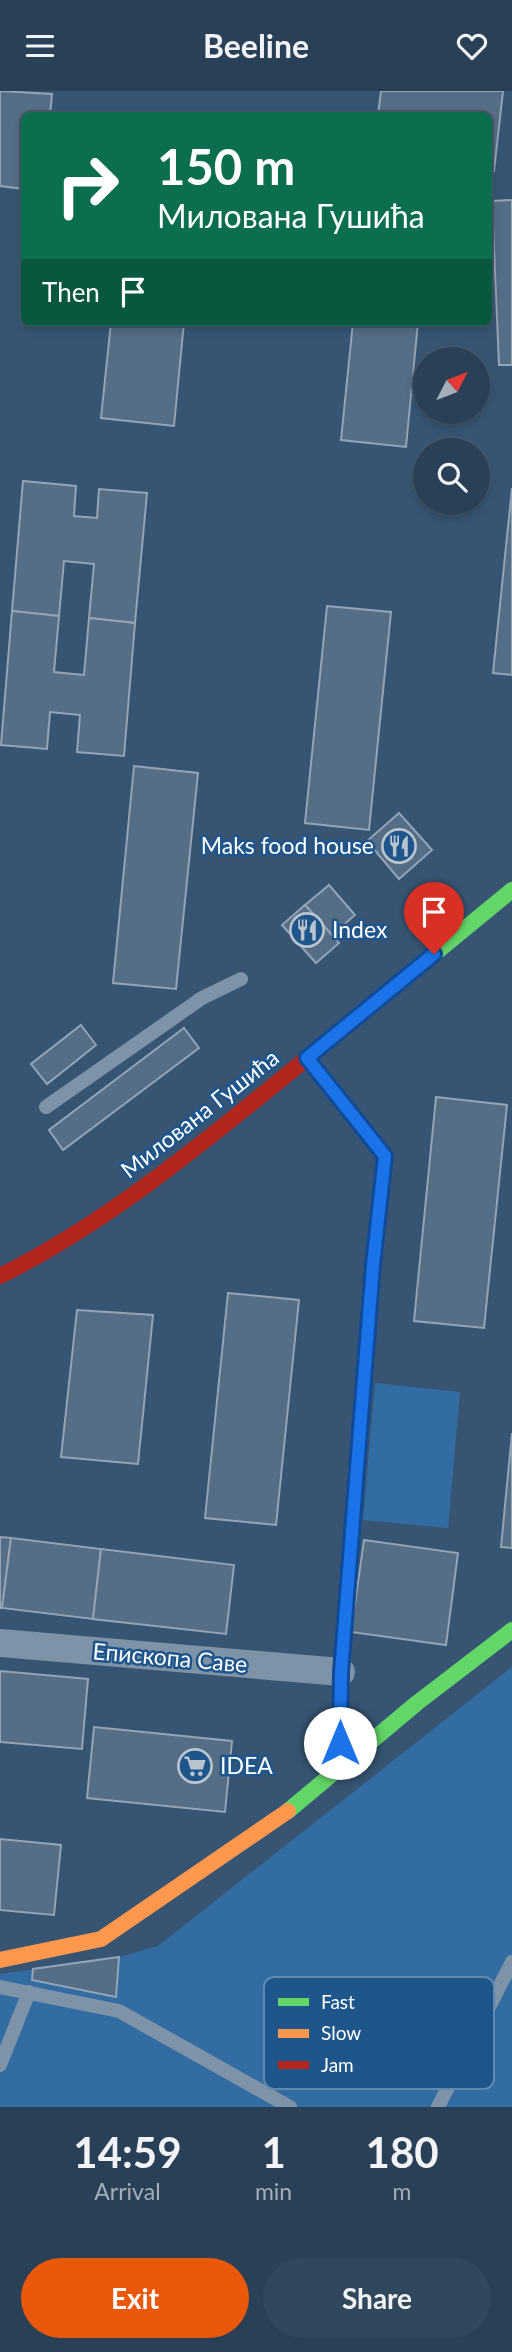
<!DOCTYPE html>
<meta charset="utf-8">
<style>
:root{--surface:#294056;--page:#31475c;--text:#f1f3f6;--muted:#a5afb9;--line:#45596c;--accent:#ea580c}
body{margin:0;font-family:Lato,sans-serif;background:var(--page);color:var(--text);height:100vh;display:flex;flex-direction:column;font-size:26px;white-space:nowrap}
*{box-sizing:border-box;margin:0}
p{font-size:23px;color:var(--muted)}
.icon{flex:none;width:38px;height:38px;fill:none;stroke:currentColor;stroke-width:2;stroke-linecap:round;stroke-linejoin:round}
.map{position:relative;height:2016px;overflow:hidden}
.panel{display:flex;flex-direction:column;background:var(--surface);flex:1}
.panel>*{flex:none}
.guide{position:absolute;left:21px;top:21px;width:471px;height:214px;border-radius:10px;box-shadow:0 4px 10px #0003,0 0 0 2px var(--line);background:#0b6e4f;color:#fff;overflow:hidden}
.needle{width:46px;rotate:48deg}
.buttons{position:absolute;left:413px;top:256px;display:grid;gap:14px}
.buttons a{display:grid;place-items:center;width:77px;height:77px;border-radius:50%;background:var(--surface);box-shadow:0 4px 10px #0003,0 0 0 2px var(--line);font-size:35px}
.pin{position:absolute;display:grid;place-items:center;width:60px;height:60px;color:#fff;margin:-72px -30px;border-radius:50% 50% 50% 0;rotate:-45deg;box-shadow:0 0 7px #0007}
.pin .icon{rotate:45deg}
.me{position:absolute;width:77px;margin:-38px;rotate:0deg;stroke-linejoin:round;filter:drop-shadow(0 0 5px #0008)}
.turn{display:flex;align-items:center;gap:24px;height:147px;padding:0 21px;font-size:32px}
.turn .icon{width:91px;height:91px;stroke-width:2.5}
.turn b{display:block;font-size:49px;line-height:60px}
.then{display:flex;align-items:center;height:66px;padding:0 21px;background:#0003;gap:14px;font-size:26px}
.eta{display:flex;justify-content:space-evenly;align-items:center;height:119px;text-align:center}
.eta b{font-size:42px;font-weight:700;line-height:49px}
.action{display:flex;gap:14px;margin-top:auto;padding:14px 21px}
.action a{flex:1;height:80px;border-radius:42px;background:var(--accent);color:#fff;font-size:28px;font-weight:700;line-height:80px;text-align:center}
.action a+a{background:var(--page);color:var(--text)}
header{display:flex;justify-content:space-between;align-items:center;height:91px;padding:0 21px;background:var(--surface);font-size:32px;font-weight:700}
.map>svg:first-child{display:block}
</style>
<header><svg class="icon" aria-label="menu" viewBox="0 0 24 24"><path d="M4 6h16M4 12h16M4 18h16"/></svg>Beeline<svg class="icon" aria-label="heart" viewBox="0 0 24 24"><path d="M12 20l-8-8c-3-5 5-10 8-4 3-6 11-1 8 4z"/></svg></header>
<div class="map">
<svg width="512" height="2016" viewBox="0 0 512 2016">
<rect width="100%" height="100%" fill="#375573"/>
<g fill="#326ca3">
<polygon points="375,1292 460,1301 448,1437 363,1429"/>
<polygon points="512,1576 512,2016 0,2016 0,1883 119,1866 158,1855"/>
</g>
<g fill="#556d85" stroke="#92a4b6" stroke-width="2">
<polygon points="0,0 52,3 50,24 24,24 24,98 0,95"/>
<polygon points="381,0 503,0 494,80 488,79 488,24 378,24"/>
<polygon points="512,109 512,274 499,274 492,110"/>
<polygon points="111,231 184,231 174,335 101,327"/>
<polygon points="353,231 418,231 406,356 341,349"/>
<polygon points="23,390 76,395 74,425 97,427 99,398 147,402 135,532 89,527 94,473 64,470 59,525 12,520"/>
<polygon points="512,397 512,584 493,582"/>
<polygon points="327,515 391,521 369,739 305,732"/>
<polygon points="12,520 59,525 54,581 84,584 89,527 135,532 124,665 77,661 80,624 50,621 47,658 1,654"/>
<polygon points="134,675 198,682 176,898 113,892"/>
<polygon points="399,722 432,759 399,788 367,750"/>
<polygon points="329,794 355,824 332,844 305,814"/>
<polygon points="305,814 339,852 316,872 282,834"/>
<polygon points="81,934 96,954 47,993 31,973"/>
<polygon points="184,937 199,957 63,1059 49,1039"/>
<polygon points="436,1006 507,1014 484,1237 414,1230"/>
<polygon points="228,1202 299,1209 276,1434 205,1427"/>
<polygon points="77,1219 153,1224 138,1373 61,1366"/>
<polygon points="512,1342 512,1457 501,1456"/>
<polygon points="0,1446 11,1447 2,1517 0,1517"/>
<polygon points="11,1447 101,1458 93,1528 2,1517"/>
<polygon points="364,1449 458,1462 446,1554 351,1541"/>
<polygon points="101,1458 234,1474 226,1543 93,1528"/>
<polygon points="0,1580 88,1588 82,1658 0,1651"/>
<polygon points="94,1636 232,1650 225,1721 87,1707"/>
<polygon points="0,1748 61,1754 54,1824 0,1819"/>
<polygon points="119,1866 116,1906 32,1889 33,1878"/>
</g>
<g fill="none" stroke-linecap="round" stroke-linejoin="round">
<g stroke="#7e93a7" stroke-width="14">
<polyline points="46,1016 202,907 241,888"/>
<polyline points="0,1896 119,1920 290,2016"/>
<polyline points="0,1974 29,1901"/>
<polyline points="438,2016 512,1871"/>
</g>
<polyline stroke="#7e93a7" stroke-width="28" points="0,1552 341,1581"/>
<g stroke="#63d668" stroke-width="16">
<polyline points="316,960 512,799"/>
<polyline points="307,967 385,1065 373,1174 346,1515"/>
<polyline points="288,1720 417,1612 512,1539"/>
</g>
<polyline stroke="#ff974d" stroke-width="16" points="0,1869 101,1848 288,1720"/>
<g stroke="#b3261e" stroke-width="16">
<path d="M 0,1185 C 116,1127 216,1041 316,960"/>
<polyline points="340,1676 341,1581 346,1515"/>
</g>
</g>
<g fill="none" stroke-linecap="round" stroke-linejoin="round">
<g stroke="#114b97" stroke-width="18">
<polyline id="route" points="340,1652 341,1581 373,1174 385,1065 307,967 434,863"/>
</g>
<use href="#route" stroke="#1a73e8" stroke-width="12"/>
</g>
<defs>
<g id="restaurant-ring" transform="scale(1.75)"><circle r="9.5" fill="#1e568c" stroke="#b9c4ce" stroke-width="1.5"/><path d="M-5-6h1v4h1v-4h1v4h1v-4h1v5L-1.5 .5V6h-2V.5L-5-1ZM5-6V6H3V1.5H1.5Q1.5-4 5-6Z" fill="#b9c4ce"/></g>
<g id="supermarket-ring" transform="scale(1.75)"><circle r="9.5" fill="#1e568c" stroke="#b9c4ce" stroke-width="1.5"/><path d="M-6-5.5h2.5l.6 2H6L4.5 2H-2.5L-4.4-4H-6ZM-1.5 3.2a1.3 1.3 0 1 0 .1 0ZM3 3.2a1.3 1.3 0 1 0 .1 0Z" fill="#b9c4ce"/></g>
</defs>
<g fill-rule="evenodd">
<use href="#restaurant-ring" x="399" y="755"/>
<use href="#restaurant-ring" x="307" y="839"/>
<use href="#supermarket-ring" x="195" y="1675"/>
</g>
<g text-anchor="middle" stroke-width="5" stroke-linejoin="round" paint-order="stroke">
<g font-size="23" fill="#fff" stroke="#1e568c" text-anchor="start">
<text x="374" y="763" text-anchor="end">Maks food house</text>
<text x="332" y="847">Index</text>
<text x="220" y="1683">IDEA</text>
</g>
<g font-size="23" fill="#fff" stroke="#1e568c">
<text transform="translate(200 1023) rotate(-38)" y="8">Милована Гушића</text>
<text transform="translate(170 1567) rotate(5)" y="8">Епископа Саве</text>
</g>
</g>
<rect x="264" y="1886" width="230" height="112" rx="10" fill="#1e568c" stroke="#6289ae" stroke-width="2"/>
<rect x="278" y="1907" width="31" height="8" fill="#63d668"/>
<rect x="278" y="1938" width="31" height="9" fill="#ff974d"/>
<rect x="278" y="1970" width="31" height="8" fill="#b3261e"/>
<g font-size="19" fill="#fff">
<text x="321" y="1918">Fast</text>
<text x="321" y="1949">Slow</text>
<text x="321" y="1981">Jam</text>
</g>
</svg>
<div class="buttons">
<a><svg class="needle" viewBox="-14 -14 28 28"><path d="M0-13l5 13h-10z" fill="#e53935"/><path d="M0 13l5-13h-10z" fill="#a5afb9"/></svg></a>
<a><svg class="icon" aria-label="search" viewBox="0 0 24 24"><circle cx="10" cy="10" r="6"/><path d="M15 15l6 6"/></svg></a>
</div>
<div class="pin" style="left:434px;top:863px;background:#d93025"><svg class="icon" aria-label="arrive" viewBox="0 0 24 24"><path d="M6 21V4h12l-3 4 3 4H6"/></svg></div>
<svg class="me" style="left:340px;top:1652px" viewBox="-20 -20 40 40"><circle r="19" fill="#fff"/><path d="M0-13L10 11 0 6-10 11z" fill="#1a73e8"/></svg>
<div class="guide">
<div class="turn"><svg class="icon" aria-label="right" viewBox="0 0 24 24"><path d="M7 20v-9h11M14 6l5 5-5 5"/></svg><div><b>150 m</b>Милована Гушића</div></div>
<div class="then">Then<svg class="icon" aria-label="arrive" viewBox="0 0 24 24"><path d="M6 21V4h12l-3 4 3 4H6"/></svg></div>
</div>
</div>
<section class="panel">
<div class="eta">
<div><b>14:59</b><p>Arrival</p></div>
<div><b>1</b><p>min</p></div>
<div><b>180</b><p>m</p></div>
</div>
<div class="action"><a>Exit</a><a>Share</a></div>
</section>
